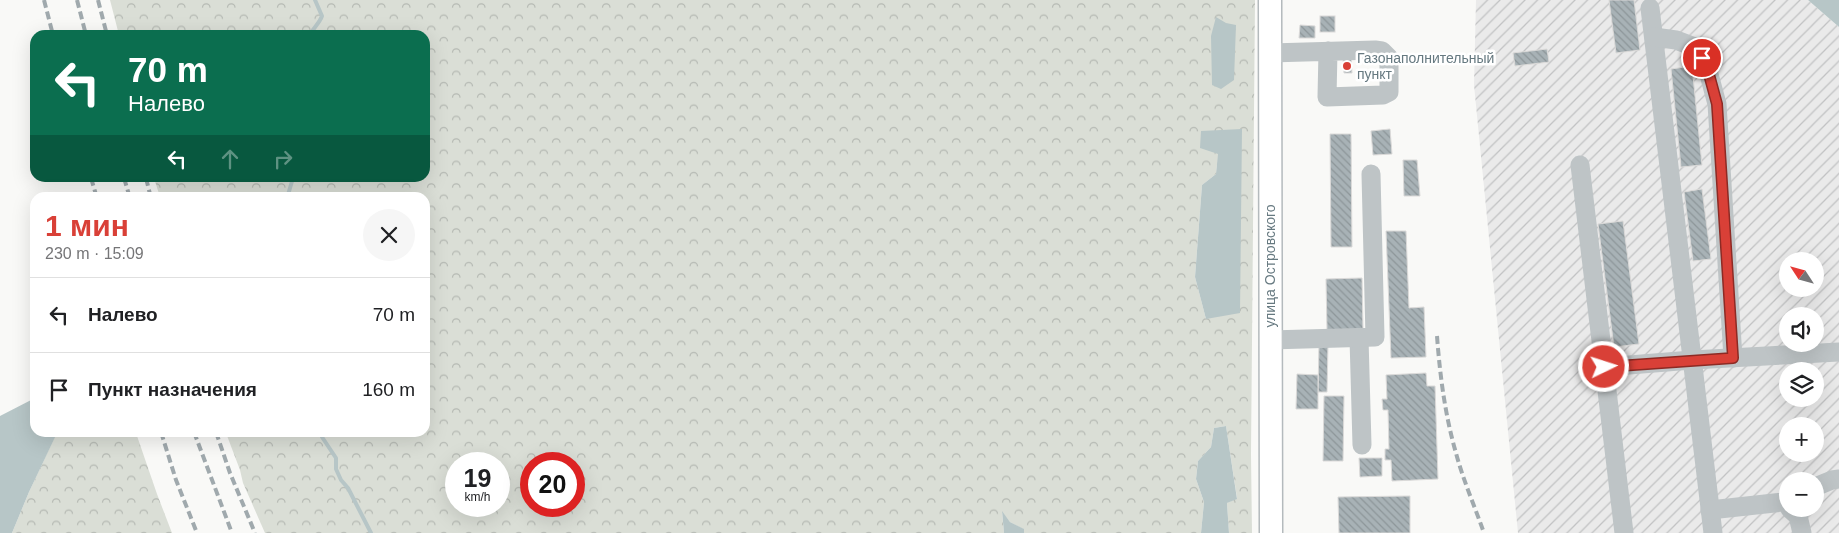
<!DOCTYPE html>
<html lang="ru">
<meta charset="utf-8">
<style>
:root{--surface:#fff;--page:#f6f6f6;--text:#202124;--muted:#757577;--line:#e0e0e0;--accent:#d94037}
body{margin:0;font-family:Arial,sans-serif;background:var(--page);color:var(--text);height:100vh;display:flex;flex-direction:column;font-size:19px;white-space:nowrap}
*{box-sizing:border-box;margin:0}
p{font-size:16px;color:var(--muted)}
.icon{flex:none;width:28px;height:28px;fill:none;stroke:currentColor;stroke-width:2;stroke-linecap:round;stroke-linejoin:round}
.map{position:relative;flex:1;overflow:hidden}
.panel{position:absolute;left:30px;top:192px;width:400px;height:245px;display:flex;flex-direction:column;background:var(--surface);border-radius:15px;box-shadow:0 5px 20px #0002}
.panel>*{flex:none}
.banner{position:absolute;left:30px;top:30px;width:400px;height:152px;border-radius:15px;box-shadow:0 5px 20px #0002;background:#0b6e4f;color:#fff;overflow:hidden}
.needle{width:32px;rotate:306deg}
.buttons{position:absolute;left:1779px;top:252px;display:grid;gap:10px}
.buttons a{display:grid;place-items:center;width:45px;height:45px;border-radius:50%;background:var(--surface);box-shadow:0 5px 20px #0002;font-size:25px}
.speed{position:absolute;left:445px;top:452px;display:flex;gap:10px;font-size:25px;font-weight:700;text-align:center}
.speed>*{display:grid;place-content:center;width:65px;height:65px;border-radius:50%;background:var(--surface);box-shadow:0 5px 20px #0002;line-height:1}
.speed small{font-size:12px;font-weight:400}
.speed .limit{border:8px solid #d22;background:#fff;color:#111}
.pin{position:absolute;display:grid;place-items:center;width:42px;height:42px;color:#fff;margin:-21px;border:2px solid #fff;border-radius:50%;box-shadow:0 1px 5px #0007}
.me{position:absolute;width:55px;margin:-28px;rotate:86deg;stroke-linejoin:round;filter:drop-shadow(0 0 4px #0008)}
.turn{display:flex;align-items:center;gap:18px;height:105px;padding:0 15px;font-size:22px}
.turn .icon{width:65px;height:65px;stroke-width:2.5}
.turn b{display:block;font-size:35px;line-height:42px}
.lanes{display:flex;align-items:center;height:48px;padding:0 15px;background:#0003;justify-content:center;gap:25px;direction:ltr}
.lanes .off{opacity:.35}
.round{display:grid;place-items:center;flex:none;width:52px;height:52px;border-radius:26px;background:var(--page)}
.headline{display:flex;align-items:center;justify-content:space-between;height:85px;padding:0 15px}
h1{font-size:30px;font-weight:800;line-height:38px;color:var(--accent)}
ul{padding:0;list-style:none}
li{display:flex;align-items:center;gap:15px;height:75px;padding:0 15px;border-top:1px solid var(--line)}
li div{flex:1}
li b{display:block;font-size:19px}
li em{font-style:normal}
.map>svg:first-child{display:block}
</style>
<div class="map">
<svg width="1839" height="533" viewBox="0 0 1839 533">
<defs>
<pattern id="industrial-furrows" width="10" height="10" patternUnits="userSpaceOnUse" patternTransform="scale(1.25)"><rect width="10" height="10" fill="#eaeaea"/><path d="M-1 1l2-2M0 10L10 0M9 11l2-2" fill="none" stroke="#c1c2c3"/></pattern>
<pattern id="forest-crowns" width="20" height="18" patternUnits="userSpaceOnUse" patternTransform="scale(1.25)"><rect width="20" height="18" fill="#daded6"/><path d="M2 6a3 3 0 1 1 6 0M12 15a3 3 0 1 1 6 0" fill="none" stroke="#b5b9b3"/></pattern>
<pattern id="building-back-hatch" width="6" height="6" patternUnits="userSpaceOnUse" patternTransform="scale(1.25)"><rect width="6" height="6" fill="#a8b2b6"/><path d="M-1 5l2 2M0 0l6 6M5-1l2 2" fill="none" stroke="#8d9699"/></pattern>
</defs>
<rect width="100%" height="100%" fill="#f9f9f7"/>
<path fill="url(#industrial-furrows)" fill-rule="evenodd" d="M 1476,0 L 1808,0 L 1839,27 L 1839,533 L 1518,533 L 1474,85 ZM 1788,261 L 1815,261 L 1815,289 L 1788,289 ZM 1788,316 L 1815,316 L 1815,344 L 1788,344 ZM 1788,371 L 1815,371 L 1815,399 L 1788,399 ZM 1788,426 L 1815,426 L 1815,454 L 1788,454 ZM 1788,481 L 1815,481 L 1815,509 L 1788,509 Z"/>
<g fill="url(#forest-crowns)" fill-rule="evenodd">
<path d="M 110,0 L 1255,0 L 1251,454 L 1252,533 L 1229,533 L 1227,503 L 1237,498 L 1226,426 L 1214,428 L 1211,447 L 1198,461 L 1196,479 L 1204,502 L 1201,533 L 1024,533 L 1023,529 L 1010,522 L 1002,512 L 1004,533 L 265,533 L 243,483 L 240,470 L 226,433 L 425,432 L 425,198 L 160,197 L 154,178 L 425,178 L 425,35 L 119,35 ZM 1218,154 L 1206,319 L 1195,277 L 1202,185 L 1216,174 ZM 456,464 L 499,464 L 499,506 L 456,506 ZM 531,464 L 574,464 L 574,506 L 531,506 Z"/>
<polygon points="57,432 136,433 157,494 172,533 12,533 29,492"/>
</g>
<g fill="#b7c6c7">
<polygon points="1808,0 1839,0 1839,27"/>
<polygon points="1216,17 1226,23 1236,25 1234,80 1221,89 1212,85 1211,36"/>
<polygon points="1242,129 1240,313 1206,319 1195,277 1202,185 1216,174 1218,154 1200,148 1201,131"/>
<polygon points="35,398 35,432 57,433 29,492 12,533 0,533 0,416"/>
<polygon points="1226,426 1237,499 1227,503 1229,533 1201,533 1204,502 1196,479 1198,461 1211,447 1214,428"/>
<polygon points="1002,511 1010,522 1024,529 1024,533 1004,533"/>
</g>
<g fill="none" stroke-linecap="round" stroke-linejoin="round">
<g stroke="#b7c6c7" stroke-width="4">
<path d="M 310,35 C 313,28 319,24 322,16 L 315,0"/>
<polyline points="287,198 293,178"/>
<polyline points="322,432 322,437 336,458 336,469 341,480 348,488 371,533"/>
</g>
</g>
<g fill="url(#building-back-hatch)" stroke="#dbdad9">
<polygon points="1609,0 1634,0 1640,50 1616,53"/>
<rect x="1320" y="16" width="15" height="16"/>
<polygon points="1300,25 1315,26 1315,38 1299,38"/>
<polygon points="1547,49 1549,62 1515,66 1513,53"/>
<polygon points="1351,57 1352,73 1344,73 1343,58"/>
<polygon points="1692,66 1702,165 1681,167 1671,69"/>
<polygon points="1390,129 1392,154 1373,155 1371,131"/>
<polygon points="1330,134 1351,134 1352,247 1331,247"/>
<polygon points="1403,160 1417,160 1420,196 1404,196"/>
<polygon points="1702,189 1711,259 1693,261 1684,192"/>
<polygon points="1623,221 1639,344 1614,347 1598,224"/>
<polygon points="1386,231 1406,231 1409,308 1424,307 1426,357 1391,358"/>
<polygon points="1362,278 1363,330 1327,330 1326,279"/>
<polygon points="1319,344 1328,344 1327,392 1318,392"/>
<polygon points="1426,373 1427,386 1435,386 1438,479 1392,481 1391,460 1385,460 1385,449 1389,449 1388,410 1383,410 1382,399 1387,399 1386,375"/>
<polygon points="1297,374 1318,375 1318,409 1296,409"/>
<polygon points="1324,396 1344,396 1343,461 1323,461"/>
<polygon points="1359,458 1382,458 1382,476 1360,477"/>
<polygon points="1410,496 1410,533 1339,533 1338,497"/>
</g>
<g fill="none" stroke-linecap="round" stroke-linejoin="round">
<g stroke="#b4babd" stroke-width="25">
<polyline id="major" points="1270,0 1271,533"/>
</g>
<g stroke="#bec4c6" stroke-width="19">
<polyline points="1650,8 1713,533"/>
<polyline points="1654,37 1676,40 1697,48 1707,67 1717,104 1733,358"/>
<polyline points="1270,53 1375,50 1382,51 1389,58 1389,92 1383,95 1327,97 1328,51"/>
<polyline points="1580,165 1624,533"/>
<polyline points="1359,338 1362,445"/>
<polyline points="1270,340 1375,337 1371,174"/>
<polyline points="1604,367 1692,360 1839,352"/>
<polyline points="1815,487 1832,480 1839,479"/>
<polyline points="1790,509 1798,516 1802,533"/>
<polyline points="1710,510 1783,502 1788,500"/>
</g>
<use href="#major" stroke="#fff" stroke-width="22"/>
<g stroke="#a0a9ad" stroke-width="4" stroke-dasharray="8 4" stroke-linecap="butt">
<polyline points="44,0 53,35"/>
<polyline points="77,0 86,35"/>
<polyline points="98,0 107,35"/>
<polyline points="91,178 97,198"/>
<polyline points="124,178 130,198"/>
<polyline points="146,178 151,198"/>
<path d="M 1437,336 C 1440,376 1445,415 1456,453 C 1463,480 1475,507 1484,533"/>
<polyline points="161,432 176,480 197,533"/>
<polyline points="194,432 232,533"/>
<polyline points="216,432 230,473 255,533"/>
</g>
</g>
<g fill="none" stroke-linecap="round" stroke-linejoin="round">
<g stroke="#8d2a24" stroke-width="12">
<polyline id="route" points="1604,367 1733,358 1717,104 1707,67 1702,58"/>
</g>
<use href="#route" stroke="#d94037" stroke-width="9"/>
</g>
<circle fill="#d94037" stroke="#fff" stroke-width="2" cx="1347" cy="66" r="5"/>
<g text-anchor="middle" stroke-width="5" stroke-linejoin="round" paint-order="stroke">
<g font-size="14" fill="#667980" stroke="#fff" text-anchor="start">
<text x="1357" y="63">Газонаполнительный<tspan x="1357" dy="16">пункт</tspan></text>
</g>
<g font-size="14" fill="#667980" stroke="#fff">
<text transform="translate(1270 266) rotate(-90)" y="5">улица Островского</text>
</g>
</g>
</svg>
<div class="buttons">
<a><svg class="needle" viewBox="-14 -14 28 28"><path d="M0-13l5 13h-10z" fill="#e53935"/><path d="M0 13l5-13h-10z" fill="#757577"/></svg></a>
<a><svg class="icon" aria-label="sound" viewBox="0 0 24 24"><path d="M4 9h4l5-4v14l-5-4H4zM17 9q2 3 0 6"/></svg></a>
<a><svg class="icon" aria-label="layers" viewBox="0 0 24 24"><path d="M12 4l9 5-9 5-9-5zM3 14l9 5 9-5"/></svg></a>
<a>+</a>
<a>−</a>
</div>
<div class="speed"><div>19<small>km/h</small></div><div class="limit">20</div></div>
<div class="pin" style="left:1702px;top:58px;background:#d93025"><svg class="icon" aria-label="arrive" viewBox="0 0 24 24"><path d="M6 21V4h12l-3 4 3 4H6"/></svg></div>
<svg class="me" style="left:1604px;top:367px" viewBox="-20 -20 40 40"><circle r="17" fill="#d94037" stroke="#fff" stroke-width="3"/><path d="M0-11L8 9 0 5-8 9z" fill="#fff"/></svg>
<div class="banner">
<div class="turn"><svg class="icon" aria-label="left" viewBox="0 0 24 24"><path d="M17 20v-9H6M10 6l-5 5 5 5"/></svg><div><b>70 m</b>Налево</div></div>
<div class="lanes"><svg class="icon" aria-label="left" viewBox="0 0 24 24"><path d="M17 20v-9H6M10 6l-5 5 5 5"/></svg><svg class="icon off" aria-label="ahead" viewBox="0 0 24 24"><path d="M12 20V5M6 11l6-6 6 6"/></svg><svg class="icon off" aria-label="right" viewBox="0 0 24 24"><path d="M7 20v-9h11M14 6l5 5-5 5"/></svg></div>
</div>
<section class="panel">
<div class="headline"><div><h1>1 мин</h1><p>230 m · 15:09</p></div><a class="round"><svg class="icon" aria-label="close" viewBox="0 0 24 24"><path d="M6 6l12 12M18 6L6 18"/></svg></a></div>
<ul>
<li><svg class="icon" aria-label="left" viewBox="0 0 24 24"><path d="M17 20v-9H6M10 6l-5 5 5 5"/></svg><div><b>Налево</b></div><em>70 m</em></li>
<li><svg class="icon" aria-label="arrive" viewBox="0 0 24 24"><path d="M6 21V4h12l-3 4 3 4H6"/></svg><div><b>Пункт назначения</b></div><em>160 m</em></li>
</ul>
</section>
</div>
